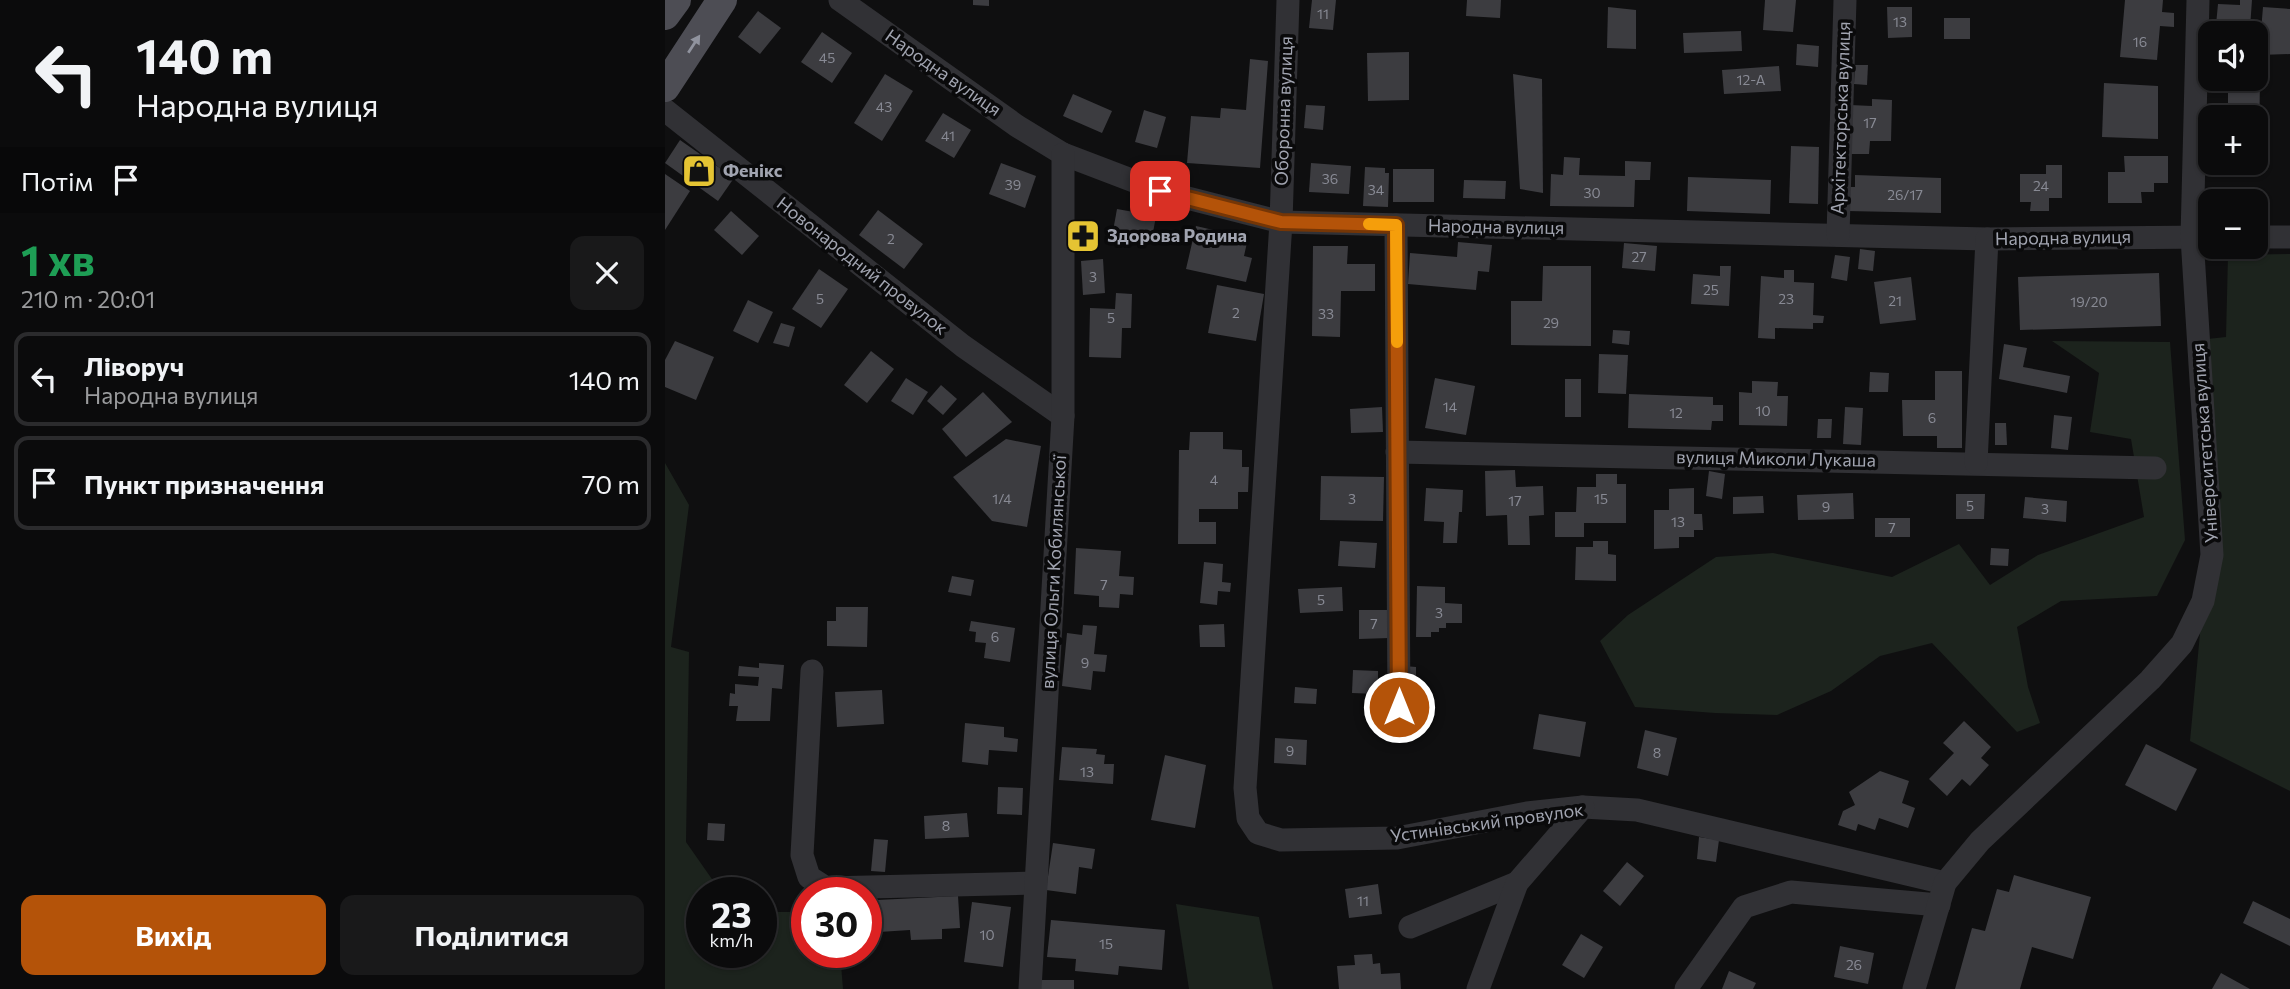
<!DOCTYPE html>
<html lang="uk">
<meta charset="utf-8">
<style>
:root{--surface:#0b0b0c;--page:#19191a;--text:#f1f3f6;--muted:#9a9b9d;--line:#2b2b2d;--accent:#b45309}
body{margin:0;font-family:Commissioner,sans-serif;background:var(--page);color:var(--text);height:100vh;display:flex;flex-direction:column;font-size:26px;white-space:nowrap}
*{box-sizing:border-box;margin:0}
p{font-size:23px;color:var(--muted)}
.icon{flex:none;width:38px;height:38px;fill:none;stroke:currentColor;stroke-width:2;stroke-linecap:round;stroke-linejoin:round}
.map{position:relative;flex:1;overflow:hidden}
.side{display:flex;flex-direction:column;background:var(--surface);width:665px}
.side>*{flex:none}
.banner{background:#0b0b0c;color:var(--text);overflow:hidden}
.fabs{position:absolute;left:1533px;top:21px;display:grid;gap:14px}
.fabs a{display:grid;place-items:center;width:70px;height:70px;border-radius:14px;background:var(--surface);box-shadow:0 2px 5px #0004,0 0 0 2px var(--line);font-size:35px}
.speed{position:absolute;left:21px;top:877px;display:flex;gap:14px;font-size:35px;font-weight:700;text-align:center}
.speed>*{display:grid;place-content:center;width:91px;height:91px;border-radius:50%;background:var(--surface);box-shadow:0 2px 5px #0004,0 0 0 2px var(--line);line-height:1}
.speed small{font-size:18px;font-weight:400}
.speed .limit{border:10px solid #d22;background:#fff;color:#111}
.pin{position:absolute;display:grid;place-items:center;width:60px;height:60px;color:#fff;margin:-30px;border-radius:14px;box-shadow:0 4px 10px #0006}
.me{position:absolute;width:77px;margin:-38px;rotate:0deg;stroke-linejoin:round;filter:drop-shadow(0 0 5px #0008)}
.turn{display:flex;align-items:center;gap:24px;height:147px;padding:0 21px;font-size:32px}
.turn .icon{width:91px;height:91px;stroke-width:2.5}
.turn b{display:block;font-size:49px;line-height:60px}
.then{display:flex;align-items:center;height:66px;padding:0 21px;background:#0003;gap:14px;font-size:26px}
.round{display:grid;place-items:center;flex:none;width:74px;height:74px;border-radius:14px;background:var(--page)}
.head{display:flex;align-items:center;justify-content:space-between;height:119px;padding:0 21px}
h1{font-size:42px;font-weight:700;line-height:52px;color:#1e9e55}
.button{display:flex;gap:14px;margin-top:auto;padding:14px 21px}
.button a{flex:1;height:80px;border-radius:14px;background:var(--accent);color:#fff;font-size:28px;font-weight:700;line-height:80px;text-align:center}
.button a+a{background:var(--page);color:var(--text)}
ul{padding:0;list-style:none}
li{display:flex;align-items:center;gap:21px;height:94px;margin:0 14px 10px;padding:0 7px;border:4px solid var(--line);border-radius:14px}
li div{flex:1}
li b{display:block;font-size:26px}
li em{font-style:normal}
main{display:flex;flex:1;min-height:0}
.map>svg:first-child{display:block}
</style>
<main>
<section class="side">
<div class="banner">
<div class="turn"><svg class="icon" aria-label="left" viewBox="0 0 24 24"><path d="M17 20v-9H6M10 6l-5 5 5 5"/></svg><div><b>140 m</b>Народна вулиця</div></div>
<div class="then">Потім<svg class="icon" aria-label="arrive" viewBox="0 0 24 24"><path d="M6 21V4h12l-3 4 3 4H6"/></svg></div>
</div>
<div class="head"><div><h1>1 хв</h1><p>210 m · 20:01</p></div><a class="round"><svg class="icon" aria-label="close" viewBox="0 0 24 24"><path d="M6 6l12 12M18 6L6 18"/></svg></a></div>
<ul>
<li><svg class="icon" aria-label="left" viewBox="0 0 24 24"><path d="M17 20v-9H6M10 6l-5 5 5 5"/></svg><div><b>Ліворуч</b><p>Народна вулиця</p></div><em>140 m</em></li>
<li><svg class="icon" aria-label="arrive" viewBox="0 0 24 24"><path d="M6 21V4h12l-3 4 3 4H6"/></svg><div><b>Пункт призначення</b></div><em>70 m</em></li>
</ul>
<div class="button"><a>Вихід</a><a>Поділитися</a></div>
</section>
<div class="map">
<svg width="1625" height="989" viewBox="0 0 1625 989">
<rect width="100%" height="100%" fill="#0f0f10"/>
<g fill="#1c231d">
<polygon points="1625,254 1625,791 1525,741 1538,601 1533,340 1561,337 1563,255"/>
<polygon points="1387,341 1505,342 1520,540 1492,596 1396,601 1352,627 1363,687 1375,723 1352,732 1267,643 1215,656 1166,691 1112,715 1050,713 970,707 935,641 963,615 1051,557 1108,553 1227,577 1294,544 1325,585 1373,555 1479,517 1466,439 1425,432 1434,373"/>
<polygon points="0,463 24,505 6,647 24,652 21,842 56,892 37,892 37,952 96,952 96,912 142,912 142,952 175,952 178,989 0,989"/>
<polygon points="511,904 594,917 608,989 524,989"/>
</g>
<g fill="#3c3c40">
<polygon points="308,0 324,0 324,6 308,5"/>
<polygon points="647,0 671,0 668,30 644,28"/>
<polygon points="802,0 836,0 835,18 801,16"/>
<polygon points="1100,0 1131,0 1128,32 1098,30"/>
<polygon points="1460,0 1498,0 1497,12 1509,13 1509,27 1495,26 1492,60 1455,57"/>
<polygon points="1575,0 1587,0 1585,28 1551,25 1553,4 1575,5"/>
<polygon points="943,7 971,10 971,49 942,48"/>
<polygon points="1222,7 1247,7 1247,37 1223,38"/>
<polygon points="1598,7 1625,9 1625,54 1594,55"/>
<polygon points="93,11 116,28 95,54 73,37"/>
<rect x="1279" y="18" width="26" height="21"/>
<polygon points="1076,31 1077,51 1019,53 1018,33"/>
<polygon points="157,32 187,53 167,83 136,62"/>
<polygon points="1132,44 1154,46 1153,67 1131,65"/>
<polygon points="744,52 744,100 703,101 702,53"/>
<polygon points="585,59 603,61 595,168 522,163 526,116 555,118 556,108 581,110"/>
<polygon points="1190,65 1203,65 1202,85 1189,84"/>
<polygon points="1114,66 1116,91 1059,94 1057,70"/>
<polygon points="220,74 248,91 217,141 189,123"/>
<polygon points="848,74 877,79 878,193 855,189"/>
<polygon points="1572,81 1595,81 1594,140 1600,140 1600,172 1563,172 1563,163 1591,163 1591,117 1563,117 1563,92 1572,93"/>
<polygon points="1439,83 1493,86 1493,139 1437,137"/>
<polygon points="408,94 447,111 437,133 398,116"/>
<polygon points="1207,99 1227,100 1226,141 1205,141 1204,154 1182,154 1185,105 1207,106"/>
<polygon points="641,105 660,106 658,130 639,128"/>
<polygon points="479,110 501,117 492,148 470,142"/>
<polygon points="278,113 306,130 289,158 260,141"/>
<polygon points="15,140 69,178 53,201 0,163"/>
<polygon points="1126,146 1154,147 1153,204 1124,203"/>
<polygon points="1459,156 1503,156 1503,183 1489,183 1489,192 1476,192 1477,203 1443,203 1443,172 1460,172"/>
<polygon points="899,157 915,158 914,175 960,176 960,161 986,162 985,180 970,180 969,207 885,206 886,174 898,175"/>
<polygon points="336,163 371,176 360,208 324,194"/>
<polygon points="646,163 686,166 684,194 644,192"/>
<polygon points="1381,165 1397,165 1397,198 1384,198 1384,211 1365,211 1366,202 1355,202 1355,174 1381,174"/>
<polygon points="700,167 720,168 720,173 724,173 723,207 698,206"/>
<rect x="728" y="169" width="41" height="33"/>
<polygon points="0,174 25,191 0,230"/>
<polygon points="1190,175 1276,178 1276,213 1182,211 1182,187 1190,187"/>
<polygon points="1023,177 1106,180 1105,214 1022,211"/>
<polygon points="799,180 841,181 840,199 798,198"/>
<polygon points="452,209 491,216 487,238 448,231"/>
<polygon points="213,210 258,244 239,269 194,235"/>
<polygon points="66,211 94,236 77,255 49,230"/>
<polygon points="531,226 583,238 579,256 587,258 581,282 521,269"/>
<polygon points="793,242 827,245 824,272 813,271 811,290 743,284 745,253 792,257"/>
<polygon points="959,243 992,246 990,271 957,268"/>
<polygon points="648,246 683,246 682,264 710,264 710,291 676,291 675,337 647,336"/>
<polygon points="1195,249 1210,251 1208,271 1193,269"/>
<polygon points="1170,255 1185,257 1182,281 1166,278"/>
<polygon points="438,259 440,293 418,295 416,261"/>
<polygon points="878,266 926,266 926,346 846,345 846,301 877,301"/>
<polygon points="1055,266 1066,266 1064,306 1026,304 1028,274 1055,276"/>
<polygon points="154,269 183,289 156,328 127,309"/>
<polygon points="1119,270 1129,270 1129,282 1149,283 1148,315 1159,316 1158,323 1148,323 1148,329 1110,328 1110,339 1093,338 1096,276 1119,278"/>
<polygon points="1494,273 1496,326 1355,330 1353,277"/>
<polygon points="1246,277 1251,320 1215,324 1209,282"/>
<polygon points="552,285 599,294 591,341 543,333"/>
<polygon points="451,293 467,294 466,328 457,328 456,358 424,357 425,308 450,309"/>
<polygon points="83,300 108,312 93,343 68,331"/>
<polygon points="116,323 130,327 124,347 108,343"/>
<polygon points="948,330 965,331 964,345 947,343"/>
<polygon points="10,341 49,357 31,400 0,387 0,360"/>
<polygon points="1339,344 1362,348 1358,367 1405,376 1402,393 1334,379"/>
<polygon points="206,351 229,369 202,403 179,385"/>
<polygon points="934,354 963,355 961,394 933,393"/>
<polygon points="1270,371 1297,371 1297,448 1272,448 1272,436 1238,436 1237,400 1270,400"/>
<polygon points="1205,372 1224,373 1223,392 1204,392"/>
<polygon points="241,378 263,392 248,415 226,401"/>
<polygon points="770,378 810,386 801,435 760,428"/>
<rect x="900" y="379" width="16" height="38"/>
<polygon points="1087,381 1113,382 1112,396 1123,396 1122,426 1074,425 1074,392 1087,393"/>
<polygon points="276,385 292,399 278,415 262,401"/>
<polygon points="318,392 347,422 301,457 277,429"/>
<polygon points="964,394 1048,397 1048,405 1058,405 1058,421 1047,421 1046,430 963,428"/>
<polygon points="717,407 718,432 686,433 685,409"/>
<polygon points="1180,407 1198,408 1196,445 1178,444"/>
<polygon points="1389,415 1407,417 1403,450 1386,448"/>
<polygon points="1153,419 1167,419 1166,438 1152,438"/>
<polygon points="1330,423 1341,423 1342,445 1330,445"/>
<polygon points="525,432 558,432 558,449 577,450 577,467 584,467 583,492 573,492 573,509 534,509 534,522 551,522 551,544 513,544 514,450 524,450"/>
<polygon points="341,439 376,446 362,527 327,521 288,477"/>
<polygon points="850,470 851,487 878,486 879,515 864,516 865,545 843,545 842,515 821,516 820,471"/>
<polygon points="1044,471 1060,474 1057,499 1041,496"/>
<polygon points="931,474 952,474 952,484 961,484 961,523 919,523 919,537 890,537 890,512 911,512 912,487 931,487"/>
<polygon points="656,476 719,477 718,521 655,520"/>
<polygon points="761,488 798,490 797,512 794,512 792,543 778,543 779,522 759,521"/>
<polygon points="1029,488 1029,514 1037,514 1038,530 1029,530 1029,537 1014,537 1014,548 989,549 989,510 1004,510 1004,489"/>
<polygon points="1188,493 1189,519 1133,520 1132,495"/>
<polygon points="1291,494 1320,494 1319,519 1291,519"/>
<polygon points="1098,496 1099,513 1068,514 1068,497"/>
<polygon points="1360,497 1402,501 1401,522 1358,518"/>
<rect x="1210" y="518" width="35" height="19"/>
<polygon points="675,541 712,543 710,568 673,566"/>
<polygon points="928,541 943,541 943,554 951,555 951,581 910,580 911,547 928,547"/>
<polygon points="411,548 456,551 454,576 469,577 468,595 455,594 454,608 434,607 434,596 409,594"/>
<polygon points="1326,548 1344,549 1343,566 1325,565"/>
<polygon points="539,562 558,564 557,582 566,583 565,592 553,591 552,605 535,603"/>
<polygon points="287,576 309,580 306,596 283,592"/>
<polygon points="752,586 780,587 780,603 797,604 797,623 781,623 781,628 774,628 774,632 766,632 766,637 751,637"/>
<polygon points="677,587 678,611 635,613 633,589"/>
<polygon points="171,607 203,607 202,647 162,646 162,621 171,621"/>
<polygon points="694,610 723,610 724,638 694,639"/>
<polygon points="306,621 350,628 345,662 319,658 321,643 310,642 311,632 304,631"/>
<polygon points="559,624 560,647 535,647 534,625"/>
<polygon points="418,625 432,626 429,654 442,655 440,672 428,671 426,690 397,686 402,633 417,635"/>
<polygon points="94,663 119,665 117,689 107,688 105,721 71,721 73,706 64,706 65,693 70,694 70,684 93,686 94,677 73,676 74,666 94,668"/>
<polygon points="739,666 751,667 751,686 739,685"/>
<polygon points="688,670 713,671 713,694 687,693"/>
<polygon points="630,687 652,689 651,704 629,703"/>
<polygon points="217,690 219,724 172,727 170,692"/>
<polygon points="874,714 921,722 915,757 868,749"/>
<polygon points="1299,721 1326,747 1316,758 1324,765 1305,786 1297,779 1282,796 1264,779 1289,753 1278,743"/>
<polygon points="300,723 339,727 339,737 353,739 352,752 324,750 323,765 297,762"/>
<polygon points="980,730 1012,738 1003,776 972,768"/>
<polygon points="610,738 642,740 641,765 609,763"/>
<polygon points="1481,744 1532,769 1511,811 1460,785"/>
<polygon points="397,747 432,749 431,754 440,755 439,764 449,764 448,784 394,780"/>
<polygon points="500,755 541,765 530,828 486,820"/>
<polygon points="1215,771 1244,781 1237,803 1250,808 1243,828 1214,818 1210,830 1193,824 1191,831 1173,825 1178,811 1190,805 1184,792"/>
<polygon points="333,787 358,788 357,815 332,814"/>
<polygon points="302,813 304,837 260,839 259,816"/>
<polygon points="43,823 60,824 59,841 42,840"/>
<polygon points="1034,837 1054,840 1051,862 1032,859"/>
<polygon points="209,839 223,840 220,872 206,871"/>
<polygon points="388,843 430,849 427,869 414,867 411,894 381,890"/>
<polygon points="962,862 979,876 955,906 938,891"/>
<polygon points="1349,875 1426,897 1408,959 1367,947 1355,989 1290,989 1307,928 1320,931 1332,889 1344,892"/>
<polygon points="713,884 717,914 684,918 680,889"/>
<polygon points="293,896 295,928 277,929 277,939 246,940 245,930 214,932 212,900"/>
<polygon points="1588,901 1625,919 1625,946 1578,923"/>
<polygon points="307,902 346,907 338,967 299,962"/>
<polygon points="201,920 211,922 205,954 201,953"/>
<polygon points="386,920 500,930 497,970 454,966 453,975 410,971 411,959 382,957"/>
<polygon points="916,934 938,947 919,978 897,965"/>
<polygon points="1175,946 1209,953 1203,984 1169,977"/>
<polygon points="707,954 708,964 715,963 716,974 735,973 736,989 674,989 672,966 690,965 689,955"/>
<polygon points="1064,971 1091,983 1088,989 1057,989"/>
<polygon points="1556,973 1585,989 1547,989"/>
<rect x="375" y="980" width="34" height="9"/>
</g>
<g fill="none" stroke-linecap="round" stroke-linejoin="round">
<g stroke="#313135" stroke-width="23">
<polyline points="175,0 352,126 398,154 495,191 616,222 1322,239 1545,237"/>
<polyline points="623,0 616,222 580,788 583,818 593,833 616,840 732,838 862,813 918,807 972,810 1280,883"/>
<polyline points="0,110 298,346 398,416"/>
<polyline points="731,225 734,707"/>
<polyline points="1173,235 1180,0"/>
<polyline points="1591,237 1625,237"/>
<polyline points="732,452 1490,468"/>
<polyline points="1311,463 1322,239"/>
<polyline points="147,671 137,855 144,877 161,888 371,883"/>
<polyline points="745,927 852,883"/>
<polyline points="365,989 398,416 398,154"/>
<polyline points="813,989 852,883 918,807"/>
<polyline points="1021,989 1079,907 1126,892 1274,905"/>
<polyline points="1249,989 1280,883 1315,841 1485,680 1517,644 1538,601 1547,555 1527,237 1533,0"/>
</g>
<g stroke="#4d4d54" stroke-width="30">
<polyline points="0,15 11,0"/>
<polyline points="0,87 57,0"/>
</g>
</g>
<defs><path id="oneway-solid" d="M-6-.8H1V-3.2L6.5 0L1 3.2V.8H-6Z" transform="scale(1.75)"/></defs>
<use fill="#90939e" href="#oneway-solid" transform="translate(29 44) rotate(-57)"/>
<g fill="none" stroke-linecap="round" stroke-linejoin="round">
<g stroke="#753606" stroke-width="18">
<polyline id="route" points="495,191 616,222 731,225 734,707"/>
</g>
<use href="#route" stroke="#b45309" stroke-width="12"/>
<polyline stroke="#f59e0b" stroke-width="12" points="704,224 731,225 732,342"/>
</g>
<defs>
<g id="shop-square" transform="scale(1.75)"><rect x="-9" y="-9" width="18" height="18" rx="4" fill="#e5c433" stroke="#0a0a0b"/><path d="M-5-2.5h2.3a2.7 3.5 0 0 1 5.4 0H5L5.5 6h-11ZM-1.5-2.5h3a1.5 2.3 0 0 0-3 0Z" fill="#111"/></g>
<g id="pharmacy-square" transform="scale(1.75)"><rect x="-9" y="-9" width="18" height="18" rx="4" fill="#e5c433" stroke="#0a0a0b"/><path d="M-2-6h4v4h4v4h-4v4h-4v-4h-4v-4h4Z" fill="#111"/></g>
</defs>
<g fill-rule="evenodd">
<use href="#shop-square" x="34" y="171"/>
<use href="#pharmacy-square" x="418" y="236"/>
</g>
<g text-anchor="middle" stroke-width="7" stroke-linejoin="round" paint-order="stroke">
<g font-size="14" fill="#888a94">
<text x="658" y="19">11</text>
<text x="1235" y="27">13</text>
<text x="1475" y="47">16</text>
<text x="162" y="63">45</text>
<text x="1086" y="85">12-А</text>
<text x="219" y="112">43</text>
<text x="1205" y="128">17</text>
<text x="283" y="141">41</text>
<text x="665" y="184">36</text>
<text x="348" y="190">39</text>
<text x="1376" y="191">24</text>
<text x="711" y="195">34</text>
<text x="927" y="198">30</text>
<text x="1240" y="200">26/17</text>
<text x="226" y="244">2</text>
<text x="974" y="262">27</text>
<text x="428" y="282">3</text>
<text x="1046" y="295">25</text>
<text x="155" y="304">5</text>
<text x="1121" y="304">23</text>
<text x="1230" y="306">21</text>
<text x="1424" y="307">19/20</text>
<text x="571" y="318">2</text>
<text x="661" y="319">33</text>
<text x="446" y="323">5</text>
<text x="886" y="328">29</text>
<text x="785" y="412">14</text>
<text x="1098" y="416">10</text>
<text x="1011" y="418">12</text>
<text x="1267" y="423">6</text>
<text x="549" y="485">4</text>
<text x="337" y="504">1/4</text>
<text x="687" y="504">3</text>
<text x="936" y="504">15</text>
<text x="850" y="506">17</text>
<text x="1305" y="511">5</text>
<text x="1161" y="512">9</text>
<text x="1380" y="514">3</text>
<text x="1013" y="527">13</text>
<text x="1227" y="533">7</text>
<text x="439" y="590">7</text>
<text x="656" y="605">5</text>
<text x="774" y="618">3</text>
<text x="709" y="629">7</text>
<text x="330" y="642">6</text>
<text x="420" y="668">9</text>
<text x="625" y="756">9</text>
<text x="992" y="758">8</text>
<text x="422" y="777">13</text>
<text x="281" y="831">8</text>
<text x="698" y="906">11</text>
<text x="322" y="940">10</text>
<text x="441" y="949">15</text>
<text x="1189" y="970">26</text>
</g>
<g font-size="18" fill="#a1a4b0" stroke="#0a0a0b">
<text transform="translate(278 73) rotate(35)" y="6">Народна вулиця</text>
<text transform="translate(619 111) rotate(-88)" y="6">Оборонна вулиця</text>
<text transform="translate(1176 118) rotate(-88)" y="6">Архітекторська вулиця</text>
<text transform="translate(831 227) rotate(1)" y="6">Народна вулиця</text>
<text transform="translate(1398 238) rotate(-1)" y="6">Народна вулиця</text>
<text transform="translate(197 266) rotate(38)" y="6">Новонародний провулок</text>
<text transform="translate(1540 443) rotate(-94)" y="6">Університетська вулиця</text>
<text transform="translate(1111 459) rotate(1)" y="6">вулиця Миколи Лукаша</text>
<text transform="translate(389 572) rotate(-87)" y="6">вулиця Ольги Кобилянської</text>
<text transform="translate(822 823) rotate(-8)" y="6">Устинівський провулок</text>
</g>
<g font-size="18" font-weight="bold" fill="#a1a4b0" stroke="#0a0a0b" text-anchor="start">
<text x="58" y="177">Фенікс</text>
<text x="442" y="242">Здорова Родина</text>
</g>
</g>
</svg>
<div class="fabs">
<a><svg class="icon" aria-label="sound" viewBox="0 0 24 24"><path d="M4 9h4l5-4v14l-5-4H4zM17 9q2 3 0 6"/></svg></a>
<a>+</a>
<a>−</a>
</div>
<div class="speed"><div>23<small>km/h</small></div><div class="limit">30</div></div>
<div class="pin" style="left:495px;top:191px;background:#d93025"><svg class="icon" aria-label="arrive" viewBox="0 0 24 24"><path d="M6 21V4h12l-3 4 3 4H6"/></svg></div>
<svg class="me" style="left:734px;top:707px" viewBox="-20 -20 40 40"><circle r="17" fill="#b45309" stroke="#fff" stroke-width="3"/><path d="M0-11L8 9 0 5-8 9z" fill="#fff"/></svg>
</div>
</main>
